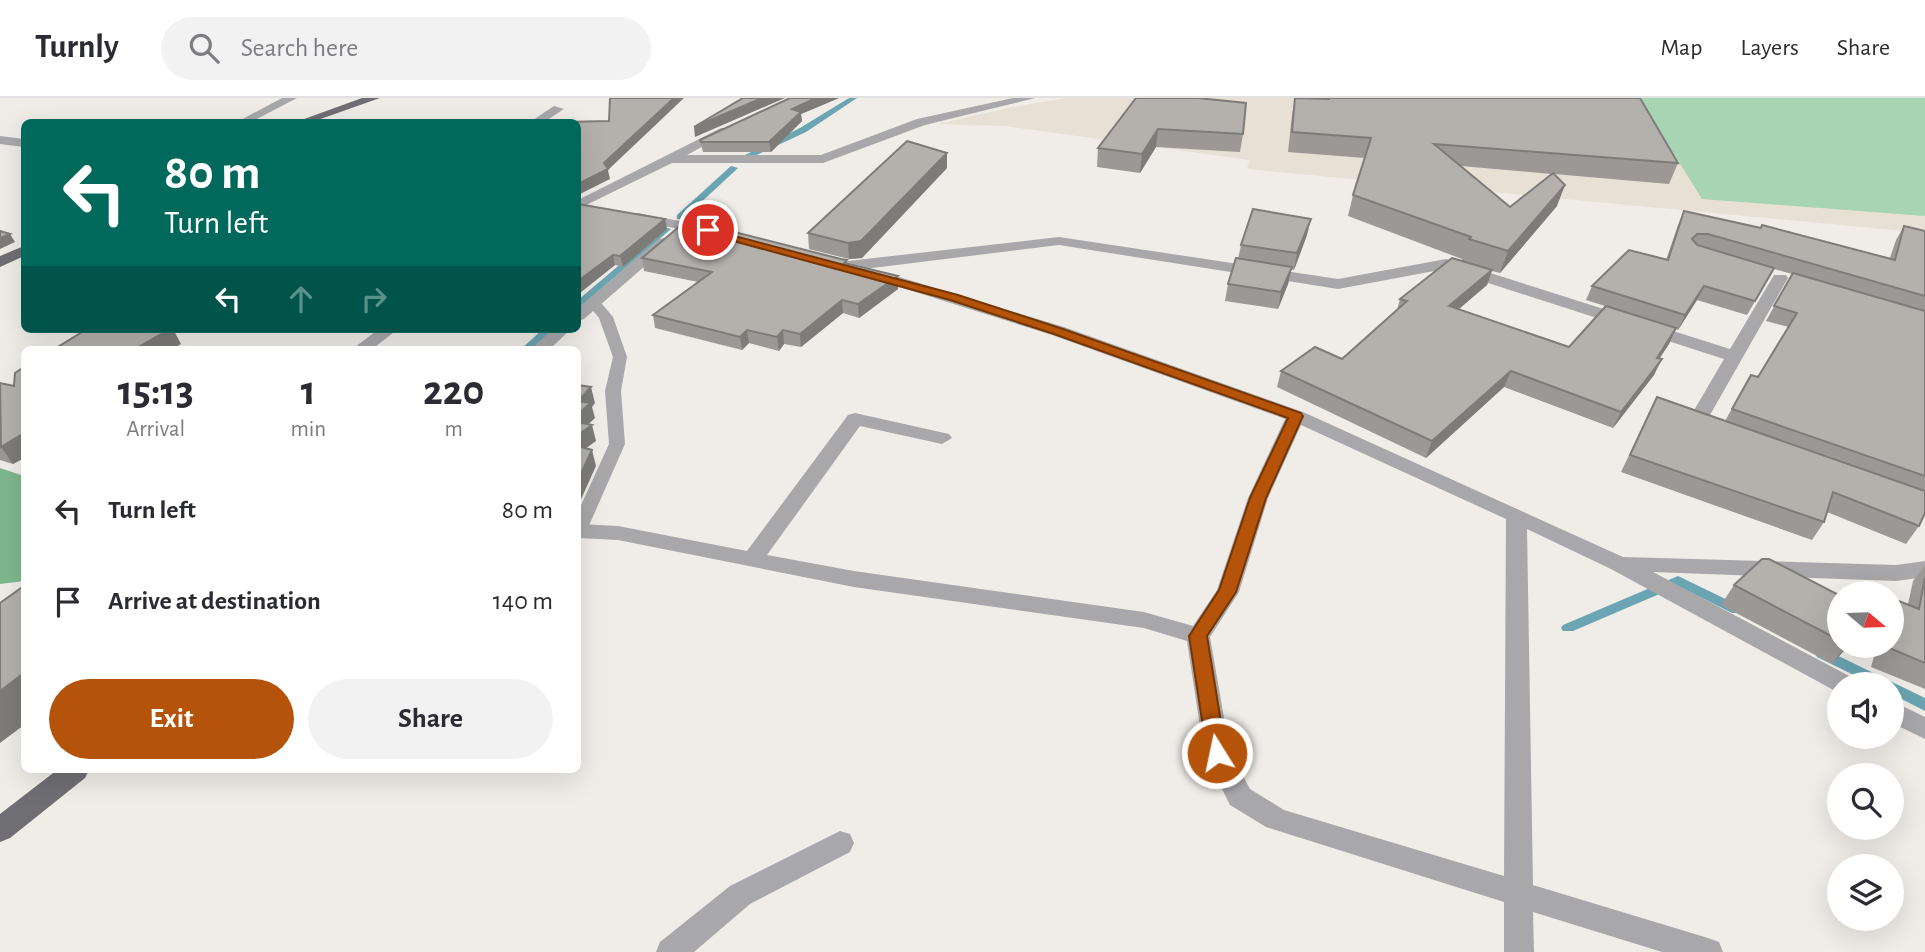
<!DOCTYPE html>
<style>
:root{--surface:#fff;--page:#f2f2f3;--text:#2b2b33;--muted:#7c7c81;--line:#e1e1e2;--accent:#b45309}
body{margin:0;font-family:"Alegreya Sans",sans-serif;background:var(--page);color:var(--text);height:100vh;display:flex;flex-direction:column;font-size:26px;white-space:nowrap}
*{box-sizing:border-box;margin:0}
p{font-size:23px;color:var(--muted)}
.icon{flex:none;width:38px;height:38px;fill:none;stroke:currentColor;stroke-width:2;stroke-linecap:round;stroke-linejoin:round}
.map{position:relative;flex:1;overflow:hidden}
.details{position:absolute;left:21px;top:248px;width:560px;height:427px;display:flex;flex-direction:column;background:var(--surface);border-radius:10px;box-shadow:0 7px 28px #0002}
.details>*{flex:none}
.guide{position:absolute;left:21px;top:21px;width:560px;height:214px;border-radius:10px;box-shadow:0 7px 28px #0002;background:#00695c;color:#fff;overflow:hidden}
.needle{width:46px;rotate:109deg}
.tools{position:absolute;left:1827px;top:483px;display:grid;gap:14px}
.tools a{display:grid;place-items:center;width:77px;height:77px;border-radius:50%;background:var(--surface);box-shadow:0 7px 28px #0002;font-size:35px}
.pin{position:absolute;display:grid;place-items:center;width:60px;height:60px;color:#fff;margin:-30px;border:4px solid #fff;border-radius:50%;box-shadow:0 2px 7px #0007}
.me{position:absolute;width:77px;margin:-38px;rotate:350deg;stroke-linejoin:round;filter:drop-shadow(0 0 5px #0008)}
.turn{display:flex;align-items:center;gap:24px;height:147px;padding:0 28px;font-size:32px}
.turn .icon{width:91px;height:91px;stroke-width:2.5}
.turn b{display:block;font-size:49px;line-height:60px}
.lanes{display:flex;align-items:center;height:66px;padding:0 28px;background:#0003;justify-content:center;gap:35px;direction:ltr}
.lanes .off{opacity:.35}
.eta{display:flex;justify-content:space-evenly;align-items:center;height:119px;text-align:center}
.eta b{font-size:42px;font-weight:700;line-height:49px}
.button{display:flex;gap:14px;margin-top:auto;padding:14px 28px}
.button a{flex:1;height:80px;border-radius:42px;background:var(--accent);color:#fff;font-size:28px;font-weight:700;line-height:80px;text-align:center}
.button a+a{background:var(--page);color:var(--text)}
ul{padding:0;list-style:none}
li{display:flex;align-items:center;gap:21px;height:91px;padding:0 28px}
li div{flex:1}
li b{display:block;font-size:26px}
li em{font-style:normal}
header{display:flex;align-items:center;gap:42px;box-sizing:border-box;height:98px;padding:0 35px;background:var(--surface);border-bottom:2px solid var(--line)}
header strong{font-size:33px}
nav{display:flex;gap:38px;margin-inline-start:auto;font-size:24px}
.search{width:490px;height:63px;background:var(--page);display:flex;align-items:center;gap:18px;box-sizing:border-box;padding:0 24px;border-radius:38px;color:var(--muted);font-size:26px}
.map>svg:first-child{display:block}
</style>
<header>
<strong>Turnly</strong>
<div class="search"><svg class="icon" aria-label="search" viewBox="0 0 24 24"><circle cx="10" cy="10" r="6"/><path d="M15 15l6 6"/></svg>Search here</div>
<nav><a>Map</a><a>Layers</a><a>Share</a></nav>
</header>
<div class="map">
<svg width="1925" height="854" viewBox="0 0 1925 854">
<rect width="100%" height="100%" fill="#f0ece8"/>
<polygon fill="#e8dfd5" points="1066,0 1925,0 1925,135 1247,71 1249,62 1005,28 938,26 1008,10"/>
<polygon fill="#a7d5b3" points="1639,0 1925,0 1925,118 1702,101"/>
<polygon fill="#7eb88e" points="0,370 24,378 24,483 0,486"/>
<g fill="none" stroke-linecap="round" stroke-linejoin="round">
<g fill="#6ba4b2" fill-rule="evenodd">
<polygon points="849,0 857,0 806,34 750,60 743,58 800,30"/>
<polygon points="731,68 738,70 683,121 677,121 677,117"/>
<polygon points="664,129 671,131 581,208 578,209 578,202"/>
<polygon points="543,231 554,231 531,252 520,252"/>
<polygon points="1678,478 1742,509 1744,512 1742,515 1732,515 1678,488 1573,533 1563,533 1561,530 1563,527"/>
<polygon points="1822,550 1925,600 1925,613 1892,596 1892,586 1872,586 1817,559 1815,555 1817,551"/>
</g>
<polygon fill="#a8a8aa" fill-rule="evenodd" points="593,200 598,201 613,219 627,259 621,293 625,346 587,432 578,438 578,414 609,346 605,293 613,259 599,220 586,204"/>
<g fill="#a8a8aa" fill-rule="evenodd">
<polygon points="282,0 297,0 251,24 237,24"/>
<polygon points="1013,0 1035,0 925,27 823,65 672,65 578,111 578,102 721,30 729,30 731,33 687,57 821,57 917,21"/>
<polygon points="554,8 564,11 544,24 530,24"/>
<polygon points="0,38 24,41 24,49 0,46"/>
<polygon points="638,115 710,129 717,133 710,137 633,122 631,119"/>
<polygon points="1059,139 1338,181 1446,161 1730,251 1774,177 1786,177 1788,180 1706,324 1717,331 1708,337 1688,330 1686,326 1724,261 1445,171 1338,191 1059,147 848,173 840,168 848,163"/>
<polygon points="664,140 669,141 671,144 669,147 584,221 578,223 578,210 659,141"/>
<path d="M 873,171 L 1064,229 L 1303,314 L 1623,459 L 1896,467 L 1925,463 L 1925,479 L 1896,483 L 1653,474 L 1851,579 L 1854,586 L 1839,586 L 1839,595 L 1611,471 L 1527,431 L 1533,787 L 1708,840 L 1719,844 L 1723,854 L 1662,854 L 1533,814 L 1534,854 L 1504,854 L 1504,804 L 1266,729 L 1230,707 L 1204,655 L 1187,543 L 1144,530 L 854,489 L 618,442 L 578,440 L 578,426 L 618,428 L 747,453 L 848,317 L 855,315 L 949,336 L 952,340 L 942,346 L 860,328 L 767,457 L 854,473 L 1144,514 L 1193,528 L 1217,492 L 1248,400 L 1285,321 L 1052,237 L 868,179 L 865,176 ZM 1301,327 L 1506,421 L 1504,778 L 1284,712 L 1250,691 L 1230,654 L 1210,539 L 1239,494 L 1268,400 Z"/>
<polygon points="379,231 398,231 371,252 351,252"/>
<polygon points="553,231 571,231 549,252 530,252"/>
<polygon points="1892,603 1925,619 1925,641 1892,625"/>
<polygon points="840,733 850,736 854,745 850,754 750,806 694,854 656,854 660,844 730,788"/>
</g>
<g fill="#6f6f73" fill-rule="evenodd">
<polygon points="362,0 380,0 312,24 296,24"/>
<polygon points="24,148 24,158 0,169 0,158"/>
<polygon points="57,672 89,672 85,680 10,740 0,744 0,716"/>
</g>
</g>
<g fill="#9b9895" fill-rule="evenodd">
<polygon points="790,0 839,0 801,16 802,23 771,54 703,54 700,42"/>
<polygon points="1136,0 1243,36 1240,54 1156,49 1140,75 1097,69 1098,50"/>
<path d="M 1295,0 L 1640,0 L 1678,65 L 1669,86 L 1554,76 L 1557,108 L 1500,175 L 1492,173 L 1487,187 L 1458,211 L 1569,249 L 1605,208 L 1586,202 L 1592,188 L 1666,162 L 1678,127 L 1684,113 L 1890,160 L 1896,142 L 1904,128 L 1925,133 L 1925,415 L 1919,428 L 1906,446 L 1827,414 L 1824,424 L 1812,442 L 1621,374 L 1657,299 L 1725,323 L 1751,277 L 1758,279 L 1789,229 L 1766,223 L 1792,176 L 1774,171 L 1747,217 L 1697,202 L 1678,232 L 1676,231 L 1669,246 L 1659,261 L 1654,277 L 1613,330 L 1504,289 L 1426,360 L 1277,289 L 1281,273 L 1342,261 L 1397,212 L 1400,201 L 1462,163 L 1462,161 L 1348,118 L 1353,97 L 1365,60 L 1288,54 L 1292,17 ZM 1461,68 L 1552,76 L 1510,109 Z"/>
<polygon points="947,70 862,160 849,161 809,151 808,135"/>
<polygon points="578,106 665,121 667,131 623,169 615,167 581,194 578,194"/>
<polygon points="1307,137 1294,172 1291,171 1288,186 1278,211 1225,203 1228,186 1238,161 1241,147"/>
<polygon points="642,160 847,162 847,166 898,178 898,191 859,220 843,215 801,249 784,246 779,253 749,245 742,252 655,230 653,217 698,184 644,173"/>
<polygon points="24,269 24,360 13,366 0,362 0,285 14,288"/>
<polygon points="1925,468 1925,591 1871,569 1877,548 1892,548 1892,512 1899,503 1908,506 1913,483"/>
<polygon points="1734,487 1839,497 1839,548 1848,548 1832,566 1721,507"/>
</g>
<g fill="#7e7c79">
<polygon points="674,0 684,0 608,72 610,81 578,97 578,86 604,65"/>
<polygon points="762,0 785,0 695,39 694,29"/>
<polygon points="816,0 839,0 801,16 802,23 771,54 769,44 792,11"/>
<polygon points="1158,31 1156,49 1140,75 1142,56"/>
<polygon points="947,55 947,70 862,160 849,161 848,145"/>
<polygon points="1565,87 1557,108 1500,175 1508,153"/>
<polygon points="665,121 667,131 623,169 620,158"/>
<polygon points="1311,121 1307,137 1294,172 1297,155"/>
<polygon points="10,136 15,144 0,151 0,140"/>
<polygon points="613,157 615,167 581,194 578,183"/>
<polygon points="1292,169 1288,186 1278,211 1281,194"/>
<polygon points="1492,172 1487,187 1444,224 1449,208"/>
<polygon points="898,178 898,191 859,220 858,206"/>
<polygon points="1704,188 1697,202 1678,232 1685,217"/>
<polygon points="842,202 843,215 801,249 800,236"/>
<polygon points="1676,230 1669,246 1649,276 1657,260"/>
<polygon points="170,231 173,231 181,246 171,252 133,252"/>
<polygon points="747,232 749,245 742,252 740,239"/>
<polygon points="783,232 784,246 779,253 777,239"/>
<polygon points="1662,261 1654,277 1613,330 1621,314"/>
<polygon points="1511,273 1504,289 1426,360 1432,343"/>
<polygon points="591,289 595,305 592,309 595,320 578,336 578,303"/>
<polygon points="592,327 596,343 578,356 578,337"/>
<polygon points="24,335 24,360 13,366 1,349"/>
<polygon points="592,352 596,368 578,408 578,382"/>
<polygon points="1846,548 1848,548 1832,566"/>
<polygon points="24,575 24,627 0,645 0,593"/>
</g>
<g fill="#b4b1ad" stroke="#7e7c79" stroke-width="2">
<polygon points="610,0 674,0 604,65 608,71 578,86 578,24 563,24 609,23"/>
<polygon points="743,0 762,0 694,29"/>
<polygon points="790,0 816,0 792,11 801,14 769,44 701,44 700,42"/>
<polygon points="1136,0 1198,0 1246,5 1243,36 1158,31 1142,56 1098,50"/>
<polygon points="1295,0 1329,1 1329,0 1640,0 1678,65 1434,46 1510,109 1553,75 1565,87 1508,153 1469,141 1471,139 1353,97 1371,40 1292,34"/>
<polygon points="907,43 947,55 861,143 848,145 808,135"/>
<polygon points="578,106 665,121 620,158 613,157 578,183"/>
<polygon points="1253,111 1311,121 1297,155 1241,147"/>
<polygon points="1684,113 1761,130 1762,127 1895,162 1904,128 1925,133 1925,198 1708,136 1697,136 1692,141 1697,147 1774,170 1755,203 1704,188 1685,217 1592,188 1629,152 1668,162"/>
<polygon points="687,122 841,161 847,162 844,165 898,178 858,206 842,202 800,236 783,232 777,239 747,232 740,239 653,217 712,174 642,160"/>
<polygon points="0,133 10,136 0,140"/>
<polygon points="1236,160 1292,169 1281,194 1228,186"/>
<polygon points="1452,160 1492,172 1449,208 1569,249 1606,208 1676,230 1657,260 1662,261 1621,314 1511,273 1432,343 1281,273 1315,249 1342,261 1407,203 1400,201"/>
<polygon points="1793,175 1925,213 1925,378 1732,311 1751,277 1758,279 1797,215 1774,208"/>
<polygon points="87,231 170,231 133,252 53,252"/>
<polygon points="24,269 24,335 1,349 0,285 14,288 15,275"/>
<polygon points="578,287 591,289 578,303 591,305 578,316"/>
<polygon points="1657,299 1925,393 1925,415 1919,428 1833,394 1824,424 1630,357"/>
<polygon points="578,324 592,327 578,337"/>
<polygon points="578,348 592,352 578,382"/>
<polygon points="1762,461 1769,461 1839,497 1839,542 1734,487"/>
<polygon points="1925,480 1925,565 1887,549 1887,548 1892,548 1892,531 1899,503 1919,511"/>
<polygon points="24,488 24,575 0,593 0,505"/>
</g>
<polygon fill="#b45309" stroke="#753606" stroke-width="2" points="704,130 958,197 1063,231 1301,315 1303,318 1266,400 1236,494 1207,538 1226,655 1224,660 1217,663 1210,660 1207,655 1189,538 1219,492 1250,400 1288,320 1054,236 950,202 704,135"/>
</svg>
<div class="tools">
<a><svg class="needle" viewBox="-14 -14 28 28"><path d="M0-13l5 13h-10z" fill="#e53935"/><path d="M0 13l5-13h-10z" fill="#7c7c81"/></svg></a>
<a><svg class="icon" aria-label="sound" viewBox="0 0 24 24"><path d="M4 9h4l5-4v14l-5-4H4zM17 9q2 3 0 6"/></svg></a>
<a><svg class="icon" aria-label="search" viewBox="0 0 24 24"><circle cx="10" cy="10" r="6"/><path d="M15 15l6 6"/></svg></a>
<a><svg class="icon" aria-label="layers" viewBox="0 0 24 24"><path d="M12 4l9 5-9 5-9-5zM3 14l9 5 9-5"/></svg></a>
</div>
<div class="pin" style="left:708px;top:132px;background:#d93025"><svg class="icon" aria-label="arrive" viewBox="0 0 24 24"><path d="M6 21V4h12l-3 4 3 4H6"/></svg></div>
<svg class="me" style="left:1217px;top:655px" viewBox="-20 -20 40 40"><circle r="17" fill="#b45309" stroke="#fff" stroke-width="3"/><path d="M0-11L8 9 0 5-8 9z" fill="#fff"/></svg>
<div class="guide">
<div class="turn"><svg class="icon" aria-label="left" viewBox="0 0 24 24"><path d="M17 20v-9H6M10 6l-5 5 5 5"/></svg><div><b>80 m</b>Turn left</div></div>
<div class="lanes"><svg class="icon" aria-label="left" viewBox="0 0 24 24"><path d="M17 20v-9H6M10 6l-5 5 5 5"/></svg><svg class="icon off" aria-label="ahead" viewBox="0 0 24 24"><path d="M12 20V5M6 11l6-6 6 6"/></svg><svg class="icon off" aria-label="right" viewBox="0 0 24 24"><path d="M7 20v-9h11M14 6l5 5-5 5"/></svg></div>
</div>
<section class="details">
<div class="eta">
<div><b>15:13</b><p>Arrival</p></div>
<div><b>1</b><p>min</p></div>
<div><b>220</b><p>m</p></div>
</div>
<ul>
<li><svg class="icon" aria-label="left" viewBox="0 0 24 24"><path d="M17 20v-9H6M10 6l-5 5 5 5"/></svg><div><b>Turn left</b></div><em>80 m</em></li>
<li><svg class="icon" aria-label="arrive" viewBox="0 0 24 24"><path d="M6 21V4h12l-3 4 3 4H6"/></svg><div><b>Arrive at destination</b></div><em>140 m</em></li>
</ul>
<div class="button"><a>Exit</a><a>Share</a></div>
</section>
</div>
